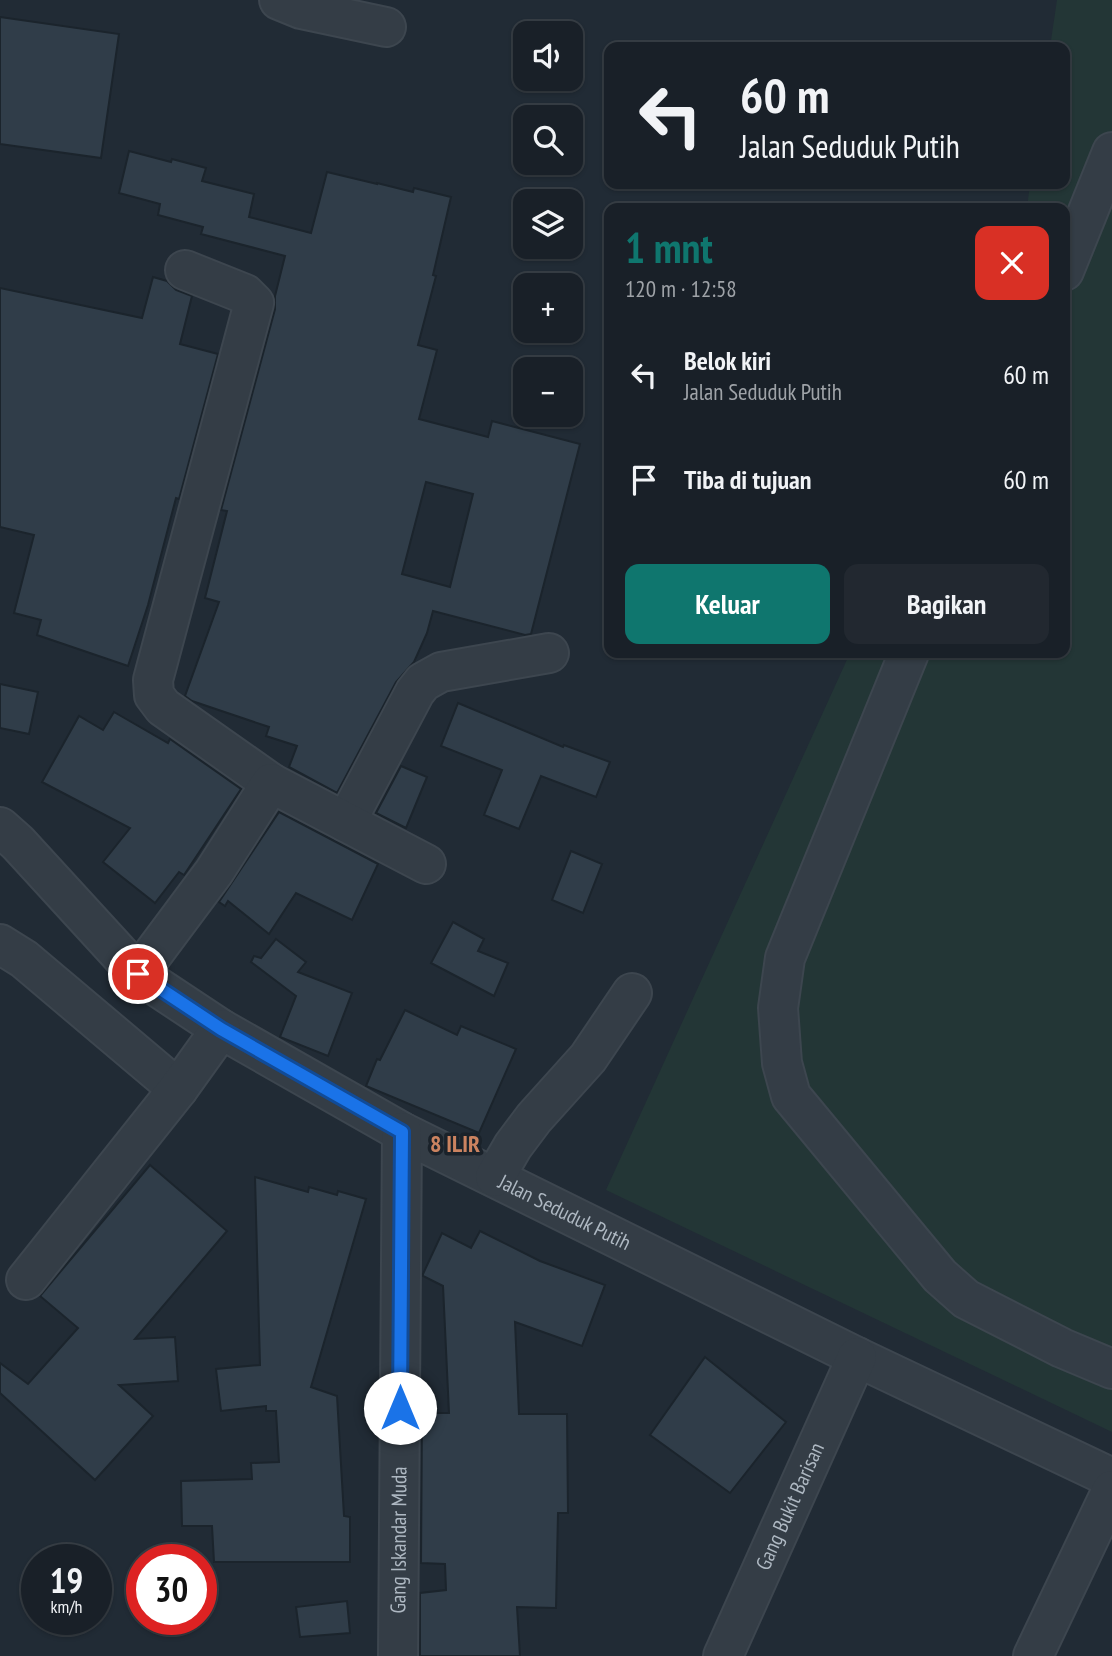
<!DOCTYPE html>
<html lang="id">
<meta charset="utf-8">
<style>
:root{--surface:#192028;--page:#222830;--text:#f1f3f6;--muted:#9fa3a8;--line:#373e45;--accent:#0f766e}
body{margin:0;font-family:"PT Sans Narrow",sans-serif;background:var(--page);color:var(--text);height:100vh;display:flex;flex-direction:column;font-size:26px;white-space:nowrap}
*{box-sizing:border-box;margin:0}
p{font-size:23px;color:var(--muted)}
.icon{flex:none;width:38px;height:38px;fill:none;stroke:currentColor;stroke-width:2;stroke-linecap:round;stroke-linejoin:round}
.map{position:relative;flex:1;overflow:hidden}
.details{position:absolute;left:604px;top:203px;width:466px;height:455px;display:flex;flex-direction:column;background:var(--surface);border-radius:14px;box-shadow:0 2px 5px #0004,0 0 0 2px var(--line)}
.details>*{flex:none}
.banner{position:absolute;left:604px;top:42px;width:466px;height:147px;border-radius:14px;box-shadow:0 2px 5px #0004,0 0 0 2px var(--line);background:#192028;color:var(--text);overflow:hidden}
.tools{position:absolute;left:513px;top:21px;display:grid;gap:14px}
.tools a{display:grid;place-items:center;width:70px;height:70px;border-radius:14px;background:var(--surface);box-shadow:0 2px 5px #0004,0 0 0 2px var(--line);font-size:35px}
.speed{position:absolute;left:21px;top:1544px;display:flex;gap:14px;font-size:35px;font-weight:700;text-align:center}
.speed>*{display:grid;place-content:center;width:91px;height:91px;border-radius:50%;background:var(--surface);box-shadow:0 2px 5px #0004,0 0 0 2px var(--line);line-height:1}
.speed small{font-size:18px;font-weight:400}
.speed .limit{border:10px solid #d22;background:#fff;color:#111}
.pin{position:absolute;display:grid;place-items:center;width:60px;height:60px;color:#fff;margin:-30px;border:4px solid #fff;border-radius:50%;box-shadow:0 2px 7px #0007}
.me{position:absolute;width:77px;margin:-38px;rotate:0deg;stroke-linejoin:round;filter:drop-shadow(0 0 5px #0008)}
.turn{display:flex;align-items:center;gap:24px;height:147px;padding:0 21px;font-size:32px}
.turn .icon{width:91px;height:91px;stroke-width:2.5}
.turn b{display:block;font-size:49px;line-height:60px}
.round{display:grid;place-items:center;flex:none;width:74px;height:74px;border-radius:14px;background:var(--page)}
.head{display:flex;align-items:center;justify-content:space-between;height:119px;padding:0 21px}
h1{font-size:42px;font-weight:700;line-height:52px;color:var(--accent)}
.primary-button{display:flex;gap:14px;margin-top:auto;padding:14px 21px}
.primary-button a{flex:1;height:80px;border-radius:14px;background:var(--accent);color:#fff;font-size:28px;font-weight:700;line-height:80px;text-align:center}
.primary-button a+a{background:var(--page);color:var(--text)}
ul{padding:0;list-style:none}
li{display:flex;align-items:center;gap:21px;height:105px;padding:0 21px}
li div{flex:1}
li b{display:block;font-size:26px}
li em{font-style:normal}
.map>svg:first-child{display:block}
</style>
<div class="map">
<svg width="1112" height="1656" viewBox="0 0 1112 1656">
<rect width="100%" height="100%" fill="#212b35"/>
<polygon fill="#233636" points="1057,0 1112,0 1112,1432 606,1190 850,653 1064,653 1064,208 1027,208 1030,184 1064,184 1064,47 1050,47"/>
<g fill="#303d49" stroke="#1b242c" stroke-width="2" fill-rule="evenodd">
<polygon points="0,17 119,34 101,158 0,144"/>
<path d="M 129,151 L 171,162 L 172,159 L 206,168 L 202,181 L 254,194 L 249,217 L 311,233 L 327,172 L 377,184 L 377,183 L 413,192 L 414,188 L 451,197 L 433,275 L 436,276 L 418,345 L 437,350 L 419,419 L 488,437 L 492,421 L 580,444 L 531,634 L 525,635 L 433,611 L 427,633 L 414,662 L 396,682 L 337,793 L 289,767 L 297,746 L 266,736 L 269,727 L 192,701 L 185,696 L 219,602 L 205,598 L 227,511 L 221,510 L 275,309 L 275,296 L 285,256 L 201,234 L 203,227 L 158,215 L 160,204 L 119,193 ZM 426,482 L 473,494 L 450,587 L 402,574 Z"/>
<polygon points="153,277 167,281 176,290 192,296 180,344 218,354 179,499 176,498 148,605 128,666 37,635 41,620 14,613 34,535 0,527 0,288 142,318"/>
<polygon points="0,684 38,692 29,734 0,728"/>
<polygon points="458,703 563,747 564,745 610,762 596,797 541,776 519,829 484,815 502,770 441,746"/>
<polygon points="114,712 168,743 170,739 241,789 184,875 179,872 155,903 103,862 130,828 42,782 79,716 103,730"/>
<polygon points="401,766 427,777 406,828 376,813"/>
<polygon points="279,812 378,864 352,920 296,893 269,934 228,901 225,906 219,902"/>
<polygon points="571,851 602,864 583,913 552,900"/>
<polygon points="453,922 484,939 478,951 508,963 494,996 431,963"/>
<polygon points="276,939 306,962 298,972 352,993 328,1056 280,1037 296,996 251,962 254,956 261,958"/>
<polygon points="405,1010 457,1035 461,1026 516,1049 479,1133 366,1086 377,1059 380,1060"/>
<polygon points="150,1165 227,1231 135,1339 175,1337 178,1381 119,1385 153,1416 95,1480 0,1393 0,1363 28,1384 78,1328 40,1296"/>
<polygon points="255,1177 308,1192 309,1187 337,1195 338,1191 366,1199 311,1387 337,1396 344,1516 350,1517 350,1562 214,1562 212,1526 182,1526 181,1481 252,1479 251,1463 279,1462 276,1411 266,1411 266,1406 221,1411 216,1369 260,1365"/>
<polygon points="480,1231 540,1261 605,1285 582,1346 515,1322 519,1414 567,1414 568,1513 558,1513 556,1608 517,1607 520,1656 420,1656 420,1593 446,1590 445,1564 421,1563 422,1413 449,1413 443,1286 423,1276 423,1274 442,1233 471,1248"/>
<polygon points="705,1357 786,1422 730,1493 650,1435"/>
<polygon points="347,1601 350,1633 300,1637 296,1607"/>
</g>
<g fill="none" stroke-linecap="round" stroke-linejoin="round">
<g stroke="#3d464f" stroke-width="42">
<g id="minor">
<polyline points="279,0 301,9 386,27"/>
<polyline points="185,270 245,294 254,303 153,680 154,695 163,707 271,783"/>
<polyline points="1064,271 1112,152"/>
<polyline points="909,653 785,958 778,1008 782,1063 791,1096 940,1276 966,1299 1062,1348 1112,1369"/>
<polyline points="346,822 415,692 423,682 441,672 549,653"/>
<path id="s1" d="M 0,827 L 18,843 L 138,974 L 221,1029 L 402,1132 L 857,1357 L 1112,1478"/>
<polyline points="0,944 24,959 178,1089"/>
<polyline points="138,974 214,872 271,783 426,864"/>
<polyline points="495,1177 513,1146 534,1118 588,1058 632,993"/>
<polyline points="26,1280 178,1089 221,1029"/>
<path id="s2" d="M 398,1656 L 402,1132"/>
<path id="s3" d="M 723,1656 L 857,1357"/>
<polyline points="1033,1656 1112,1490"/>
</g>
</g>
<use href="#minor" stroke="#343d46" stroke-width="38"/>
</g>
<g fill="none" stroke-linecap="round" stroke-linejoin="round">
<g stroke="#114b97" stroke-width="18">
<polyline id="route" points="138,974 221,1029 402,1132 400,1408"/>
</g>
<use href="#route" stroke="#1a73e8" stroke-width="12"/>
</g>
<g text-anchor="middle" stroke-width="7" stroke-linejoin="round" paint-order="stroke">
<g font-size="21" fill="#aeb8c2" stroke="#1a222a">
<text dy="7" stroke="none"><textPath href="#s1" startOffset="691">Jalan Seduduk Putih</textPath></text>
<text dy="7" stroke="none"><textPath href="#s3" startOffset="164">Gang Bukit Barisan</textPath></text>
<text dy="7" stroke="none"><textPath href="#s2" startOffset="116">Gang Iskandar Muda</textPath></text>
</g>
<g font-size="24" font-weight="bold" fill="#cb8360" stroke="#1a222a">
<text x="455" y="1152">8 ILIR</text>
</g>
</g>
</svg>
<div class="tools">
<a><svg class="icon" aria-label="sound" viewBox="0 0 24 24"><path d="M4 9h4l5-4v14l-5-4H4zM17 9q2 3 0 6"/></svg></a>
<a><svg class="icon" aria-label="search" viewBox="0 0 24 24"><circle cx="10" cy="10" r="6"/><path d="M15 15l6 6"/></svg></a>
<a><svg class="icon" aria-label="layers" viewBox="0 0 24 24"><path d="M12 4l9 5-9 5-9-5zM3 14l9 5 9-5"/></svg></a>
<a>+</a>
<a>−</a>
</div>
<div class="speed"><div>19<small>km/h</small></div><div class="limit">30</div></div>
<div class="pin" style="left:138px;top:974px;background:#d93025"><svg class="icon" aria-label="arrive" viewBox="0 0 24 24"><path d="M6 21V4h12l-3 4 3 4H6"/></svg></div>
<svg class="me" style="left:400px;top:1408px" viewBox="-20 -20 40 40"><circle r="19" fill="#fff"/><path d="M0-13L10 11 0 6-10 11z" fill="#1a73e8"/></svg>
<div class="banner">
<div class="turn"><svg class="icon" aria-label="left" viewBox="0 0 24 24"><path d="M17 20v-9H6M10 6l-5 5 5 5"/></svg><div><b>60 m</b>Jalan Seduduk Putih</div></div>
</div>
<section class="details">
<div class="head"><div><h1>1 mnt</h1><p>120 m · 12:58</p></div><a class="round" style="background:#d93025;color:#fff"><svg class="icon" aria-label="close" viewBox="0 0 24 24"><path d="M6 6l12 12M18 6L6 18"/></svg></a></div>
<ul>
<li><svg class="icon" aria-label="left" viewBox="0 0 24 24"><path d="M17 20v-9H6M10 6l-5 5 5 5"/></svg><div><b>Belok kiri</b><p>Jalan Seduduk Putih</p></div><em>60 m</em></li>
<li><svg class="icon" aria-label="arrive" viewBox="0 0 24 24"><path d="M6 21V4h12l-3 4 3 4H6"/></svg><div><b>Tiba di tujuan</b></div><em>60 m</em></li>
</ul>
<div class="primary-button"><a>Keluar</a><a>Bagikan</a></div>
</section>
</div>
